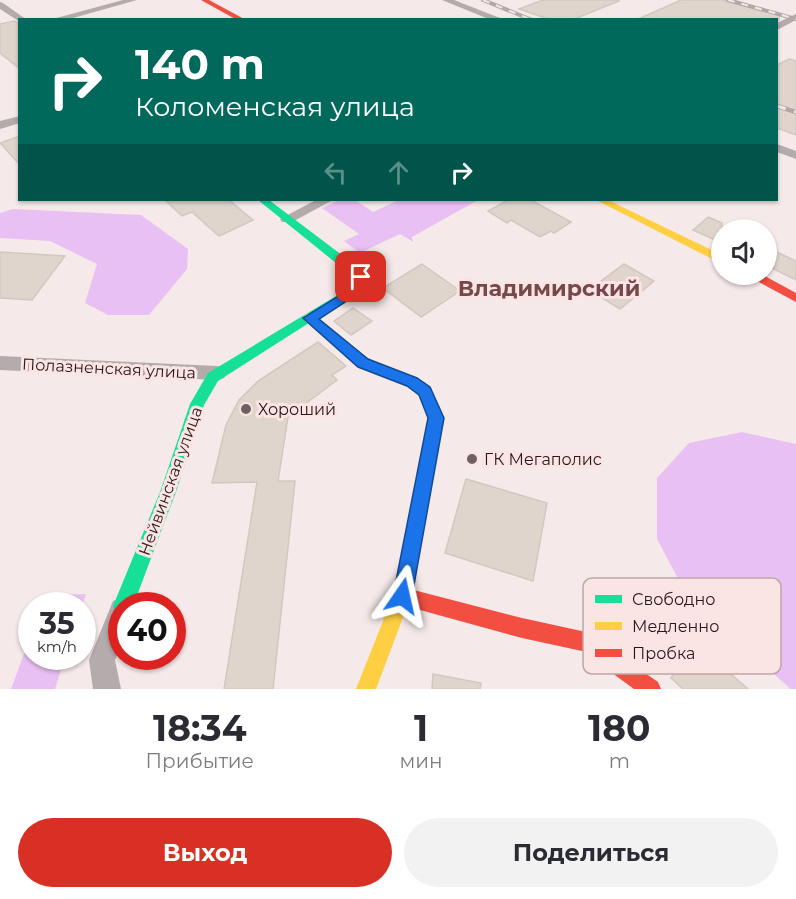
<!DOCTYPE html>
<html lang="ru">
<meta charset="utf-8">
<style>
:root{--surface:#fff;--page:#f2f2f3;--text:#2b2b33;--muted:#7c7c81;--accent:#d93025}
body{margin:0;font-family:Montserrat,sans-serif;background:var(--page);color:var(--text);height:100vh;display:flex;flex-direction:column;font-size:22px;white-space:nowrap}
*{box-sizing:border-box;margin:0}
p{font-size:20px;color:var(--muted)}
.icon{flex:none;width:33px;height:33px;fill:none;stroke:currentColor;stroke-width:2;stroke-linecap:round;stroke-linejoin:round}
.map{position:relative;height:689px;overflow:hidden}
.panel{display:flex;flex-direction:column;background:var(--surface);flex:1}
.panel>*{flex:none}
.guide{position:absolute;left:18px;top:18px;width:760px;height:183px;border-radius:0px;box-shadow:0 2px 4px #0004;background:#00695c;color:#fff;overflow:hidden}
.tools{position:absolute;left:711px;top:219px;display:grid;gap:12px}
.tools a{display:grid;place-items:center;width:66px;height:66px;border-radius:50%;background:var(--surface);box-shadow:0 2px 4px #0004;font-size:30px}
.speed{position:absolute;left:18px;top:592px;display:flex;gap:12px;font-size:30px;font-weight:700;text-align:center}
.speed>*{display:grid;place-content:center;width:78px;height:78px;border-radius:50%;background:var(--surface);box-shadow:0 2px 4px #0004;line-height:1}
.speed small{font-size:15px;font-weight:400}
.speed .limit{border:9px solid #d22;background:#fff;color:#111}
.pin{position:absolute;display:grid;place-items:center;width:51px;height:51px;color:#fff;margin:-26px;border-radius:12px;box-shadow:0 3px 9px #0006}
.me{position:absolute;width:66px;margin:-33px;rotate:11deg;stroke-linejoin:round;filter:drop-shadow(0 0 4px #0008)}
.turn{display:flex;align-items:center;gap:21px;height:126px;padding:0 18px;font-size:27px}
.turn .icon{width:78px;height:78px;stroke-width:2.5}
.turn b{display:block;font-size:42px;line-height:51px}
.lanes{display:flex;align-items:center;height:57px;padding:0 18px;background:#0003;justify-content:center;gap:30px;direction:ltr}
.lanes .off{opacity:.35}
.eta{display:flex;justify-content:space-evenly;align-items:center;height:102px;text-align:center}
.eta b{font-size:36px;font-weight:700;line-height:42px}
.action{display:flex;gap:12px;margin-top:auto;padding:12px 18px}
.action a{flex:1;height:69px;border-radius:36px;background:var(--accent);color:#fff;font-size:24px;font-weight:700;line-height:69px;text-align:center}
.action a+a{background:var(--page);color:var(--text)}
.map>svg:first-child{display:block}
</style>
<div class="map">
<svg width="796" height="689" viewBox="0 0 796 689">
<rect width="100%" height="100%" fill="#f5e9e9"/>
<g fill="#e9c0f3">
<polygon points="339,200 355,200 373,212 399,200 478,200 412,237 413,242 400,234 360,253 344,241 359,234 322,208"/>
<polygon points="13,209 141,215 188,249 187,269 149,315 108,315 85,303 97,264 50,241 0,238 0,213"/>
<polygon points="742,432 796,444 796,689 791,689 691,603 657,539 657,478 689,443"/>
<polygon points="86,594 82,606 43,606 47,595"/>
<polygon points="31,635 32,657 65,657 55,689 11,689"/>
</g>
<g fill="#e0d5cd" stroke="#d3c8c0" stroke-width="1.5">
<polygon points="543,0 618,0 619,1 572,20 551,20 519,9"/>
<polygon points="681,0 722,0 779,15 779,20 636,20"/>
<polygon points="14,21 20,24 20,69 0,53 0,24"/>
<polygon points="789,59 796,61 796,135 777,128 777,65"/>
<polygon points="20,136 20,165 0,143"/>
<polygon points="165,200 229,200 253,220 219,236 192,212 182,216"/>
<polygon points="508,200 531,200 571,222 554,233 551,231 540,237 511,220 507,223 488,211"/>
<polygon points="708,217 722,223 722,243 693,230"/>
<polygon points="766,247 796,261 796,280 766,265"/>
<polygon points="0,252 65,256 32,300 0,298"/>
<polygon points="422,264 460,291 421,317 383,288"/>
<polygon points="624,264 654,281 620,309 589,290"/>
<polygon points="353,308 372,321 351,335 334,321"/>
<polygon points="318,342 346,366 332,375 337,380 288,417 278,481 295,481 273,689 224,689 257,482 212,483 226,425 239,400 258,381"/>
<polygon points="466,479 547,503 533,581 445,553"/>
<polygon points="695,643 748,689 683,689 671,678"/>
<polygon points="433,674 481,683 480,689 432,689"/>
</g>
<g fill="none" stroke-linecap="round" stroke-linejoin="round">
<g fill="#b4acac" fill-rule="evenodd">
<polygon points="123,0 137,0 66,20 49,20"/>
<polygon points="442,0 454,0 505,20 491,20"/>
<polygon points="0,2 3,3 27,20 20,20 20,22 0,9"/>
<polygon points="796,14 796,20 777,30 777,23"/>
<polygon points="20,116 20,123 0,129 0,121"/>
<polygon points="777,144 796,151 796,159 777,152"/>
<polygon points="316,200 333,200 292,222 282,222 280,219"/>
<polygon points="0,356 217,366 224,368 226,373 224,378 217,380 0,370"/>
<polygon points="122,597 131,601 133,606 122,606 122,644 115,660 121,689 93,689 89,660 113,601"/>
</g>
<polygon fill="#16e098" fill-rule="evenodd" points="258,200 269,200 363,271 369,280 367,286 218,381 204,405 176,492 133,606 122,606 122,615 116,613 113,606 160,492 190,404 208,373 356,284 357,280"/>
<g fill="#ffcf43" fill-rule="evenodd">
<polygon points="596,200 608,200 722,255 722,264"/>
<polygon points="310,313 315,315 368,359 417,378 430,388 444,419 411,596 376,689 356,689 393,596 428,419 419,396 407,386 358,367 305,321 304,318 305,315"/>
</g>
<g fill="#f24e42" fill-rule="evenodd">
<polygon points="201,0 209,0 246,20 237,20"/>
<polygon points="744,274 761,274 796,293 796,302"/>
<polygon points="402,587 522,618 586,632 658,682 661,689 634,689 582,651 522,638 402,605 395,603 393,596 395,589"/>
</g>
<g stroke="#b2a8a8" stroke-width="4">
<g id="rail-far1">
<polyline points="483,0 532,20"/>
<polyline points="728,0 796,19"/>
</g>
</g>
<g stroke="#b2a8a8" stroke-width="4.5">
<polyline id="rail" points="777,106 796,112"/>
</g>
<use href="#rail-far1" stroke="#fae4e4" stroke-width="2" stroke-dasharray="7" stroke-linecap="butt"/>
<use href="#rail" stroke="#fae4e4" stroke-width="3" stroke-dasharray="9" stroke-linecap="butt"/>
</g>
<polygon fill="#1a73e8" stroke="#114b97" stroke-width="1.5" points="361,273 367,277 365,289 319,319 368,359 417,378 430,387 444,418 412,596 409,603 402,606 395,603 393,596 428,418 419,395 407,386 358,367 303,318 350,289 355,285 357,274"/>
<g fill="#716061" stroke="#fae4e4" stroke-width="2">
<circle cx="246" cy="409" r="6"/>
<circle cx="472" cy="459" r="6"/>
</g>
<g text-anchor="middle" stroke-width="6" stroke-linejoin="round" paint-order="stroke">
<g font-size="16" fill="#2a1718" stroke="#fae4e4">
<text transform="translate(109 368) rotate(3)" y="6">Полазненская улица</text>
<text transform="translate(170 481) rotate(-70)" y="6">Нейвинская улица</text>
</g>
<g font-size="16" fill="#2a1718" stroke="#fae4e4" text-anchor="start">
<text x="258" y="415">Хороший</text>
<text x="484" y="465">ГК Мегаполис</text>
</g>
<g font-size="22" font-weight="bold" fill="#75484b" stroke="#fae4e4">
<text x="549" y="296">Владимирский</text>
</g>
</g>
<rect x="583" y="578" width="198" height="96" rx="9" fill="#fae4e4" stroke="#bca6a7" stroke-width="1.5"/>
<rect x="595" y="595" width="27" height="8" fill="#16e098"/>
<rect x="595" y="622" width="27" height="8" fill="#ffcf43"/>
<rect x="595" y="649" width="27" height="8" fill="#f24e42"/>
<g font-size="16" fill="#2a1718">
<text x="632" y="605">Свободно</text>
<text x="632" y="632">Медленно</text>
<text x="632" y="659">Пробка</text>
</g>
</svg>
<div class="tools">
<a><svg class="icon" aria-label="sound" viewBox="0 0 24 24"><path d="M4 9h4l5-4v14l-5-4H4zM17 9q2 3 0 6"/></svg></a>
</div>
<div class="speed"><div>35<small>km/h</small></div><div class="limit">40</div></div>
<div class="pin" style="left:361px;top:277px;background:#d93025"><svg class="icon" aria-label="arrive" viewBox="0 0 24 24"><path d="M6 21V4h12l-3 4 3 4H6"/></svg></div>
<svg class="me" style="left:402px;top:596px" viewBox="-20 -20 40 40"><path d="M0-17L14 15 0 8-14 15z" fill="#1a73e8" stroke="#fff" stroke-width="4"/></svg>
<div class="guide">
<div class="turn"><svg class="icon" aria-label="right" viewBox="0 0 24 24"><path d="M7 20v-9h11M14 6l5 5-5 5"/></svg><div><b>140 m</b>Коломенская улица</div></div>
<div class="lanes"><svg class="icon off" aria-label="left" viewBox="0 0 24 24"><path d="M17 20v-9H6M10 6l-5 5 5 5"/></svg><svg class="icon off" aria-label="ahead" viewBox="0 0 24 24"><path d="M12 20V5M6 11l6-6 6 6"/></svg><svg class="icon" aria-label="right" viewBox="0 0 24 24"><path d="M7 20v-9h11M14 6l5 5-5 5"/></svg></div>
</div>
</div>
<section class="panel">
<div class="eta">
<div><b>18:34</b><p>Прибытие</p></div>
<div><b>1</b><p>мин</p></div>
<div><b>180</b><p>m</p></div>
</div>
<div class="action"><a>Выход</a><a>Поделиться</a></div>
</section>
